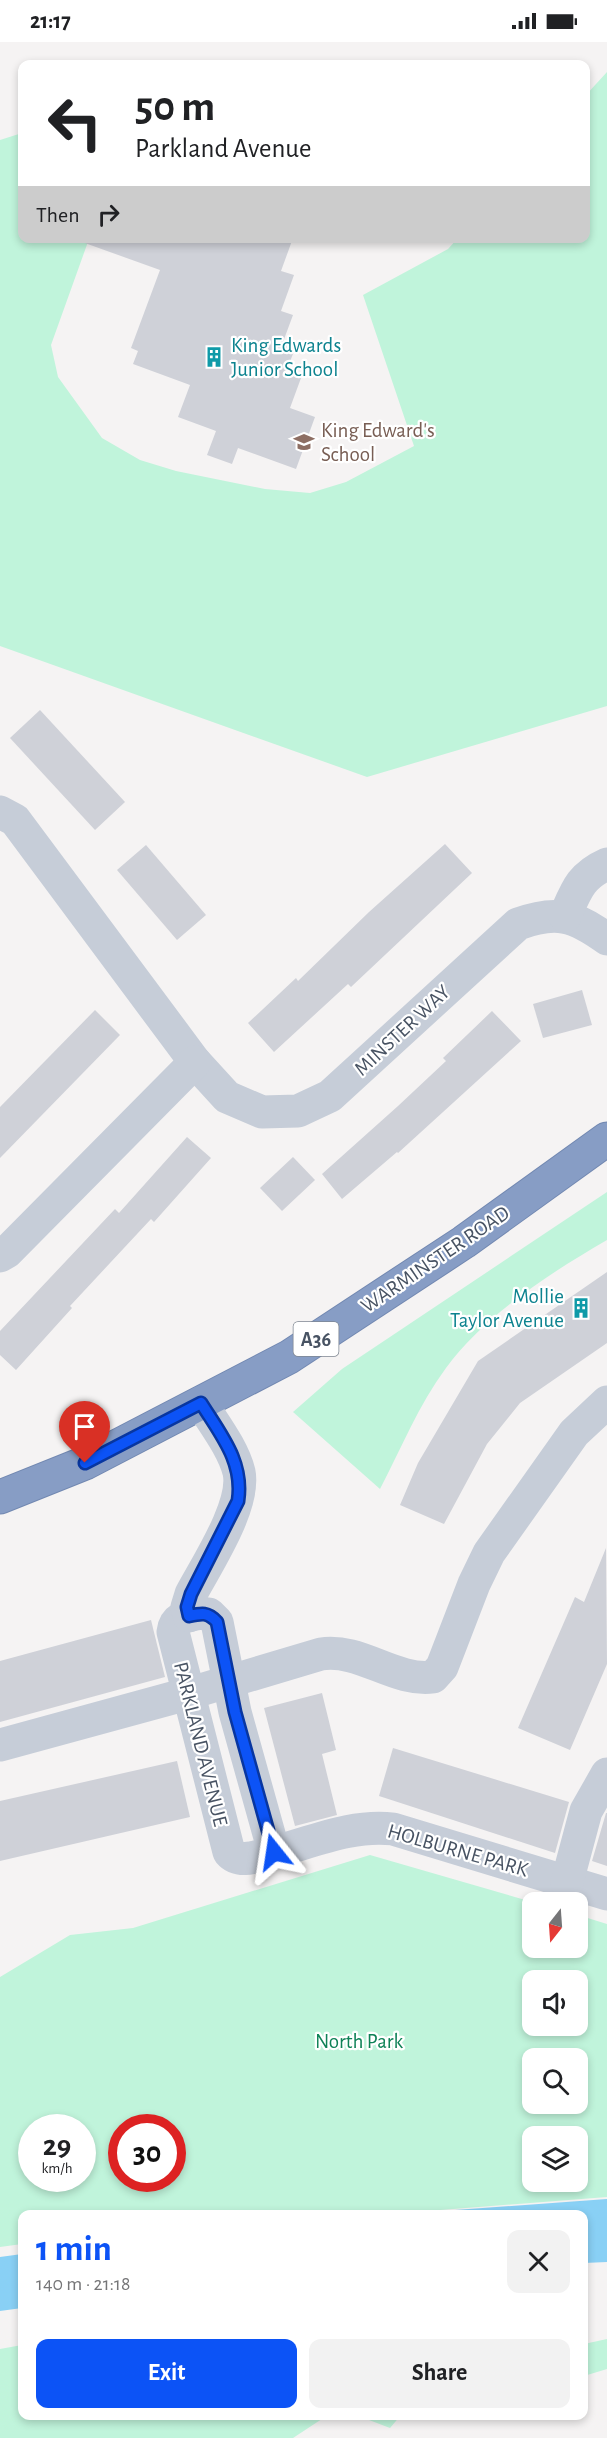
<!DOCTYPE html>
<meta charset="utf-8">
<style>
:root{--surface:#fff;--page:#f2f2f2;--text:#202124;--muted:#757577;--accent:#0c53f6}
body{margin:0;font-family:"Alegreya Sans",sans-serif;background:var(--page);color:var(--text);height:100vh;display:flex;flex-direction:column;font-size:22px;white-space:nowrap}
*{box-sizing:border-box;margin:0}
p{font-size:20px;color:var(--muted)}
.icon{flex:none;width:33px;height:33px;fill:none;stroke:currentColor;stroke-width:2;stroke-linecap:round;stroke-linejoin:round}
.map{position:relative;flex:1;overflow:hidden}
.sheet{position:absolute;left:18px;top:2168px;width:570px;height:210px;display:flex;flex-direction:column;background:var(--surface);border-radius:12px;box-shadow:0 3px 9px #0003}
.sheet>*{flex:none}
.banner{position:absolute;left:18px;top:18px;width:572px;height:183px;border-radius:12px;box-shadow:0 3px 9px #0003;background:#fff;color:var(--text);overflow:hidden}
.needle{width:39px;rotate:197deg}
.tools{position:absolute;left:522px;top:1850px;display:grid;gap:12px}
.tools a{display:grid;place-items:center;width:66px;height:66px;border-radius:12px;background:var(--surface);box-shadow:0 3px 9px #0003;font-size:30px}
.speed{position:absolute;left:18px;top:2072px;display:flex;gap:12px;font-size:30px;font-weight:700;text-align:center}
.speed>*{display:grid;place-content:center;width:78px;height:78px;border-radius:50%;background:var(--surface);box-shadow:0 3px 9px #0003;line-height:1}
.speed small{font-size:15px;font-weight:400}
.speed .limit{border:9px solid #d22;background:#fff;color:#111}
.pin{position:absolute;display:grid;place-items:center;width:51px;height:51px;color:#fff;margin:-62px -26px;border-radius:50% 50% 50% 0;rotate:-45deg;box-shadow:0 0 6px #0007}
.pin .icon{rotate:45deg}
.me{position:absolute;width:66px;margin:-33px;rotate:345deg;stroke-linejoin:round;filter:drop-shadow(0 0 4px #0008)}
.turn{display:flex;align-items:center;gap:21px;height:126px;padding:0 18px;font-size:27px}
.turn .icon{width:78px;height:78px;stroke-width:2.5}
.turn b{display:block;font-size:42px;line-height:51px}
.then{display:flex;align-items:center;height:57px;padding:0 18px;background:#0003;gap:12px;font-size:22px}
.round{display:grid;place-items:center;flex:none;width:63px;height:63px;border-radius:12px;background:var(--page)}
.head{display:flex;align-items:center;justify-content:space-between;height:102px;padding:0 18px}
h1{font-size:36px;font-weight:700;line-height:45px;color:var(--accent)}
.cta{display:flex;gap:12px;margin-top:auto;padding:12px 18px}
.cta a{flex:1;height:69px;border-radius:12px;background:var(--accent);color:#fff;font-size:24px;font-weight:700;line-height:69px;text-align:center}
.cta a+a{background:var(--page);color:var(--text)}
.status{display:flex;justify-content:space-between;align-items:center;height:42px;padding:0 30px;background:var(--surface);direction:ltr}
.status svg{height:16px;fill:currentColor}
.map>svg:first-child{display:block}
</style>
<div class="status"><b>21:17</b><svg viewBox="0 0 49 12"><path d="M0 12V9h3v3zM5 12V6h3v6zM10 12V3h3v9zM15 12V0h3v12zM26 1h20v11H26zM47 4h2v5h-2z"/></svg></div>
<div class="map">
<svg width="607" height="2396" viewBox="0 0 607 2396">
<rect width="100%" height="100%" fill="#f5f3f3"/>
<g fill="#c0f4db" fill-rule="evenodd">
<polygon points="607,30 607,664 367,735 0,604 0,98 22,91 22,196 89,197 51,303 58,335 102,396 140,418 176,429 265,447 310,451 346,440 414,404 363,253 448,207 457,197 585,196 585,54"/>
<path d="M 607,1150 L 607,1198 C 550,1231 485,1273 446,1326 C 419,1362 401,1407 380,1447 L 293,1370 L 342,1327 Z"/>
<path d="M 370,1813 L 532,1860 L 532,1905 L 578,1905 L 578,1873 L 607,1882 L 607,2155 L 390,2172 L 22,2172 L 22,2202 L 0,2205 L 0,1935 L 70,1893 L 133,1886 ZM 532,1938 L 578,1938 L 578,1983 L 532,1983 ZM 532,2016 L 578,2016 L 578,2061 L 532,2061 ZM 32,2085 L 82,2085 L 82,2136 L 32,2136 ZM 122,2085 L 172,2085 L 172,2136 L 122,2136 ZM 532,2094 L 578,2094 L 578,2139 L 532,2139 Z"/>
<polygon points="607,2297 607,2327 584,2334 584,2302"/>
<polygon points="22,2303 22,2373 328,2373 293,2396 0,2396 0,2307"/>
<polygon points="356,2373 401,2373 390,2386"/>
</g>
<g fill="#89d0f5">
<polygon points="607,2157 607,2220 584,2221 584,2172 400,2172"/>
<polygon points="22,2212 22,2266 0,2269 0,2215"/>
</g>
<g fill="#cfd1d8">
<polygon points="83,196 293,196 281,229 294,233 281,269 293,273 283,300 296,304 286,330 301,336 290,366 315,375 296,427 238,406 232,422 207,413 216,389 178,375 190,343 133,322 138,309 131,306 160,228 82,200"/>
<polygon points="40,668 125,760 95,788 10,696"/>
<polygon points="445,802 472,831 351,945 348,942 274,1010 248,981 296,936 298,939 369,870"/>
<polygon points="146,803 206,873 177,898 117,828"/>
<polygon points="582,948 592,983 543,996 533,962"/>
<polygon points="95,968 120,993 0,1116 0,1065"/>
<polygon points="492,969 521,999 398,1111 397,1110 342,1157 322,1132 398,1064 446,1019 443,1016"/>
<polygon points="187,1095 211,1116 154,1180 151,1177 70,1264 72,1266 16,1328 0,1313 0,1289 115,1167 119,1171"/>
<polygon points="293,1115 315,1138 282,1169 260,1146"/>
<polygon points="607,1230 607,1301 520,1361 487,1402 444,1482 400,1463 418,1421 478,1319"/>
<polygon points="606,1506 607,1622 570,1708 518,1686 575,1555 584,1560"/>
<polygon points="151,1578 165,1635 0,1680 0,1619"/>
<polygon points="322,1651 336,1708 322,1712 337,1773 295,1784 264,1666"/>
<polygon points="393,1706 569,1760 555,1811 379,1754"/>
<polygon points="177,1719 190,1775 0,1819 0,1759"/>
<polygon points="606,1771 607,1771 607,1824 592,1819"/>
</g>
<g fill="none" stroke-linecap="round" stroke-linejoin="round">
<g stroke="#7288b1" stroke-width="35">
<polyline id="highway" points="0,1455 85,1421 289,1315 464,1200 607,1097"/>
</g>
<g stroke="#c6cdd8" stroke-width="33">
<path d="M 0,770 L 15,778 L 195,1020 L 227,1055 L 262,1070 L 298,1069 L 330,1054 L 518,882 C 556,868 574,873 607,897"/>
<path d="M 565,874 C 576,849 580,834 607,822"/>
<polyline points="0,1214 7,1210 195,1020"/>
<path d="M 201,1571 L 209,1572 L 217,1580 L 235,1670 L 274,1810 C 260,1813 240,1823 229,1810 L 173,1590 C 175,1574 187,1574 201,1571 Z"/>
<path d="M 189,1574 L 187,1565 L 191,1552 C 207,1522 246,1463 239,1430 C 233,1406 214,1382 201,1361"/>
<path d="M 0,1703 L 187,1652 L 321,1612 C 361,1606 394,1640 433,1635 L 442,1625 L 474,1542 L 489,1511 L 574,1391 L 607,1360"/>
<path d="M 274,1810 C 312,1800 353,1782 393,1787 L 607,1852"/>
<polyline points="567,1840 586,1769 607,1732"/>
</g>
<use href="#highway" stroke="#879dc5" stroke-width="33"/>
</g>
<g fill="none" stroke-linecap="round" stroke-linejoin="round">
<g stroke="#0836a0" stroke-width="15">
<path id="route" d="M 85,1421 L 201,1361 C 221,1393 244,1420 238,1459 L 191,1552 L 187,1565 L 189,1574 C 202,1571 208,1570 217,1580 L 235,1670 L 274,1810"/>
</g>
<use href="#route" stroke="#0c53f6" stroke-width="10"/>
</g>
<defs>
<g id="building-bare" transform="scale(1.62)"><path d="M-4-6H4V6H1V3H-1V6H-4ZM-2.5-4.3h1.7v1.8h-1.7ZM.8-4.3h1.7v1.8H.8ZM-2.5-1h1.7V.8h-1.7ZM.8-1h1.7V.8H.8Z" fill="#0f9aa8" stroke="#fff" stroke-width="2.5" paint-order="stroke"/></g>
<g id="school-bare" transform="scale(1.62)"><path d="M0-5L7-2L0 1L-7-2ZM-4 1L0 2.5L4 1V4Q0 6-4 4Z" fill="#8d6e63" stroke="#fff" stroke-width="2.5" paint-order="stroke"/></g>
</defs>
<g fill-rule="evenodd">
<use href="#building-bare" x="214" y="315"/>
<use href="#school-bare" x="304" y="400"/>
<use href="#building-bare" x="581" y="1266"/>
</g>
<g text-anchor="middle" stroke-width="4.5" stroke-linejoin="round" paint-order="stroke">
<rect fill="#fff" stroke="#7f8792" stroke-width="1.5" x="293.5" y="1280" width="45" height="34" rx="4.5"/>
<g font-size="20" font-weight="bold" fill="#485363">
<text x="316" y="1304">A36</text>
</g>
<g font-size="21" fill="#0d838f" stroke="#fff" text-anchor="start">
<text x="231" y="310">King Edwards<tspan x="231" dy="24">Junior School</tspan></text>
<text x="564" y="1261" text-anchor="end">Mollie<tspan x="564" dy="24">Taylor Avenue</tspan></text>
</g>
<g font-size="21" fill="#785e54" stroke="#fff" text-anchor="start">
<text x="321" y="395">King Edward's<tspan x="321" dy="24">School</tspan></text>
</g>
<g font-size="21" fill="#485363" stroke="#fff">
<text transform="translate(402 988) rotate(-43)" y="7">MINSTER WAY</text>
<text transform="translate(435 1217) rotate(-34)" y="7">WARMINSTER ROAD</text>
<text transform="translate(201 1702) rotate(76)" y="7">PARKLAND AVENUE</text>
<text transform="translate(458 1808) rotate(16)" y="7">HOLBURNE PARK</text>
</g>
<g font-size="21" fill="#0f8257" stroke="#fff">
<text x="359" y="2006">North Park</text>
</g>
</g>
</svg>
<div class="tools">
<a><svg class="needle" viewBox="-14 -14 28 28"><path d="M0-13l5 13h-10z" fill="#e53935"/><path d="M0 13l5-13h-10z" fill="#757577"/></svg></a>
<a><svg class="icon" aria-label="sound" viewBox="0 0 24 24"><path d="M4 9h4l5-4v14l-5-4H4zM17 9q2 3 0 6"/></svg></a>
<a><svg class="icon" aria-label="search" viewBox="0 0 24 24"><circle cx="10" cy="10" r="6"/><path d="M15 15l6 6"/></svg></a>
<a><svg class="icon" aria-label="layers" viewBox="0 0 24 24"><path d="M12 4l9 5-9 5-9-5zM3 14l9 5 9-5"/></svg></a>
</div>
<div class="speed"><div>29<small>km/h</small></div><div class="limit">30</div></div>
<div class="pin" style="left:85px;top:1421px;background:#d93025"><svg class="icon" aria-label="arrive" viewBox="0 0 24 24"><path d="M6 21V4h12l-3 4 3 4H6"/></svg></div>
<svg class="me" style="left:274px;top:1810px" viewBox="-20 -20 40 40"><path d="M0-17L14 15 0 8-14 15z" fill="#0c53f6" stroke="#fff" stroke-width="4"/></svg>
<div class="banner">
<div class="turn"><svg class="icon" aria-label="left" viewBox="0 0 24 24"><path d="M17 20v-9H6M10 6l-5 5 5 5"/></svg><div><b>50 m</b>Parkland Avenue</div></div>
<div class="then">Then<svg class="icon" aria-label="right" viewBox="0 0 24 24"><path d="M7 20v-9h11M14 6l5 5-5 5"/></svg></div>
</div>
<section class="sheet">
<div class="head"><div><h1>1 min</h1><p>140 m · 21:18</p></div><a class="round"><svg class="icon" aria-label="close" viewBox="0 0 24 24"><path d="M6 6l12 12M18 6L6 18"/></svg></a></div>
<div class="cta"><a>Exit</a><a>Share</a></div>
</section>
</div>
